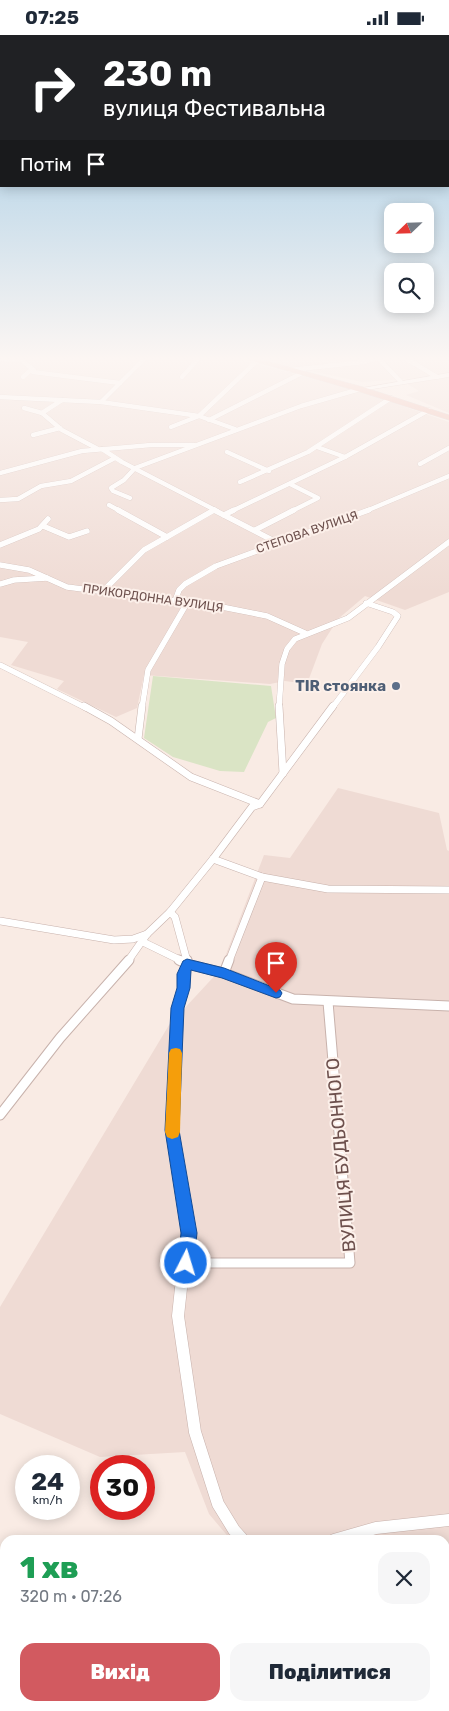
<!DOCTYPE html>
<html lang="uk">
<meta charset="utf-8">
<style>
:root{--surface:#fff;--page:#f6f6f7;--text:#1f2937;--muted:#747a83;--accent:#d25a60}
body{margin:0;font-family:Rubik,sans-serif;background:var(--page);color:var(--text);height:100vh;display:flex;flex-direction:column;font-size:19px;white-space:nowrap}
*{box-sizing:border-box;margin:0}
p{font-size:16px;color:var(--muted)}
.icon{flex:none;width:28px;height:28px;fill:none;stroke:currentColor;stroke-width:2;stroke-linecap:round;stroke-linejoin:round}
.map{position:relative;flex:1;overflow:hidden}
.side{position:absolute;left:0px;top:1500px;width:450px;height:176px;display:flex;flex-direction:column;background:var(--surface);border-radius:15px 15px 0 0;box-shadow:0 2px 12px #0003}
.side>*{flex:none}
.top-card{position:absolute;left:0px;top:0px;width:450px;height:152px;box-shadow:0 2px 12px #0003;background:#202124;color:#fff;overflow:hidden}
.needle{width:32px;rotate:247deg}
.fabs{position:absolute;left:384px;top:168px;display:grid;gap:10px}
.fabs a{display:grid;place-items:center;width:50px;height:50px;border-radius:10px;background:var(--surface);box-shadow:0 2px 12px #0003;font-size:25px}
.speed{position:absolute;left:15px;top:1420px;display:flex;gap:10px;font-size:25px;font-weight:700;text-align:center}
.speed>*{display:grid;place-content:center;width:65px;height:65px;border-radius:50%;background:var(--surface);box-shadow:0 2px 12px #0003;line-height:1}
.speed small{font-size:12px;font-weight:400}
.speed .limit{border:8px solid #d22;background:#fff;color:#111}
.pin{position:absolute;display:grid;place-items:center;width:42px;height:42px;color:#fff;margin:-51px -21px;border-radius:50% 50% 50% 0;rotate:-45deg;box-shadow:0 0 5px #0007}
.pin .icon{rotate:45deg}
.me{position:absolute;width:55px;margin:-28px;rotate:5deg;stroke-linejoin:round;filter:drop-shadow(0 0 4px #0008)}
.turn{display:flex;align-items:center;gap:18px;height:105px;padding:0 20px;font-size:22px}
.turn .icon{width:65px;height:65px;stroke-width:2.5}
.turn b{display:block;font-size:35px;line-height:42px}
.then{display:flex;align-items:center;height:48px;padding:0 20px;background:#0003;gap:10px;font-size:19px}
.round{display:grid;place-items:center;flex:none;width:52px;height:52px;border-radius:15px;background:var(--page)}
.overview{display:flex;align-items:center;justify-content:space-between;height:85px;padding:0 20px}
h1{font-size:30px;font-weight:800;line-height:38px;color:#1e9e55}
.cta{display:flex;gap:10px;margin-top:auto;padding:10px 20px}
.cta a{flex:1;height:58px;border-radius:15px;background:var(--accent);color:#fff;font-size:20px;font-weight:800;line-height:58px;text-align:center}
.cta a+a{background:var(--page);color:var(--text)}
.status{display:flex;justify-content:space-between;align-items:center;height:35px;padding:0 25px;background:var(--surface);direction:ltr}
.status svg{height:14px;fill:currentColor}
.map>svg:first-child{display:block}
</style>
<div class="status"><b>07:25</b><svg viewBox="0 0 49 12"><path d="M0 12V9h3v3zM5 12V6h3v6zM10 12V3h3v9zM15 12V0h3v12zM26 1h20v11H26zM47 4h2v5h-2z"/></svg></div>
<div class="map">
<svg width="449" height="1676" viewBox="0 0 449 1676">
<rect width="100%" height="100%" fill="#f9ebe4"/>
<g fill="#efdbd4">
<polygon points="0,323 234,323 359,356 449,387 449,557 405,575 365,561 338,584 322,609 307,649 285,646 270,649 144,640 137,673 116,682 57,654 64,646 11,630 28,607 0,602"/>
<polygon points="262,323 449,323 449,337 418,343 362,347 292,332"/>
<polygon points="449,342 449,378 406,360 419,356 406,348"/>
<polygon points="338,753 439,778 447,815 449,816 449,1631 445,1631 445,1505 231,1505 209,1479 185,1417 100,1422 0,1379 0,1272 169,990 220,935 264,820 290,823"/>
</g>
<polygon fill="#dae4c5" points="153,641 271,651 276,683 268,687 244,737 220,736 173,722 144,703"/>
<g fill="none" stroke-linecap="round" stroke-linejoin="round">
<g stroke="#c8b2ac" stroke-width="5">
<g id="minor-far4">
<polyline points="378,323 401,347"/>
<polyline points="405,323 437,342"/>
<polyline points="0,324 21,325 34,335 33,337 120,348"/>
<polyline points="290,335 364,327 378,323"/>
<polyline points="23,342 32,334"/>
<polyline points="182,342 199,323"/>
<polyline points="0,362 101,367 199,381 235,394"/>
<polyline points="101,367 145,323"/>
<polyline points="24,373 42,378 62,395 98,414"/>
<polyline points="42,378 62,365"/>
<polyline points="209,385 302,338"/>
<polyline points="171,392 199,381 257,326"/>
<polyline points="33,400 60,393"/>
<polyline points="317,412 345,422"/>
<polyline points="102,414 122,427 217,476"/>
<polyline points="227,417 269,436"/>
<polyline points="420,429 449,413"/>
<polyline points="0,438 82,416 151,410 194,410"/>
<polyline points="240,447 308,417 391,363"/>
<polyline points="290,449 318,463 292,476"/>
<polyline points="130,463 113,456 111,453 124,445 135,433 301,371 360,354"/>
<polyline points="0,465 18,464 41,451 71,446 115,423"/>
<polyline points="109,470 120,476"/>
<polyline points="212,476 214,475"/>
<polyline points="232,476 345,422 429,375"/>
<polyline points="366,476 449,441"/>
</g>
</g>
<g stroke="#c8b2ac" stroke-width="6">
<g id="minor-far3">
<polyline points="118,475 167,502"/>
<polyline points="214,475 278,508"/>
<polyline points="224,480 234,475"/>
<polyline points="43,491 69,502 87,496"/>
<polyline points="255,495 294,475"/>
<polyline points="0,510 39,494 48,484"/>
<polyline points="0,530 29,535 67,552 222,572 267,581 305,598"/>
<polyline points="0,549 14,545 47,543"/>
<polyline points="102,557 144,515 214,475"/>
<polyline points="175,566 179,555 185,549 216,531 369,475"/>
<polyline points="0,630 86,673"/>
<polyline points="142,673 148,635 187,568"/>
<polyline points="279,673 282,629 287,614 295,604 348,583 449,507"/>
<polyline points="332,673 378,612 398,581 393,577 366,568"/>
</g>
</g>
<g stroke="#c8b2ac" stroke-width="8">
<g id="minor-far2">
<polyline points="84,671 111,686 191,742 260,769"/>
<polyline points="279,671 283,738"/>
<polyline points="138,704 142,671"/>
<polyline points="213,824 262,842 328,854 449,855"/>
<polyline points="170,877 175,882 187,926"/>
<polyline points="0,886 114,905 133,904 147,899"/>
<polyline points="143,907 182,926"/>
<polyline points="128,926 147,899 170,877 213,824 252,772 260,769 333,671"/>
<polyline points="229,926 262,842"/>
</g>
</g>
<g stroke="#c8b2ac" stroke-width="11">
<g id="minor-far1">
<polyline points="179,925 187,929 224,938 293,964 449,971"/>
<polyline points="224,938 229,925"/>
<polyline points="0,1080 60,1003 129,925"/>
<polyline points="186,1228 350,1228 328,967"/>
<polyline points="180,1254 186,1228 189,1198 172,1095 178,973 184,953 187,925"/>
</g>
</g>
<g stroke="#c8b2ac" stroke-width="13">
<g id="minor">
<polyline points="181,1253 178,1281 195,1397 218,1469 234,1495 243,1505"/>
<polyline points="334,1505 376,1493 449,1485"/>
</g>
</g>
<g stroke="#cdb2ad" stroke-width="1">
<polygon id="secondary" points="449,338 449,342 360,356 357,354"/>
</g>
<g stroke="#d3caca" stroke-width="1">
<polygon id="trunk" points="243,323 256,323 363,352 449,380 449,385 357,356"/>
</g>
<use href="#minor-far4" stroke="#fff" stroke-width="4.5"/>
<use href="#minor-far3" stroke="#fff" stroke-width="5.5"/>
<use href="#minor-far2" stroke="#fff" stroke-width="7"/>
<use href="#minor-far1" stroke="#fff" stroke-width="9"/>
<use href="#minor" stroke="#fff" stroke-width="12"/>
<use href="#secondary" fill="#fff" fill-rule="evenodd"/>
<use href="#trunk" fill="#ecb1a4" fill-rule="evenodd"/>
</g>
<linearGradient id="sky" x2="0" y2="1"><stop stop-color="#96c5e3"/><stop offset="0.58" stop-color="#fcf6f3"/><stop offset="1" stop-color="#fcf6f3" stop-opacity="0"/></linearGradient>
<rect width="449" height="558" fill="url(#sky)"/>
<polygon fill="#1a73e8" stroke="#114b97" points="187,924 224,933 280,955 282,958 280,962 276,963 222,943 191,935 190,953 184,973 179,1095 197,1198 194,1228 192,1233 186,1235 181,1233 178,1228 181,1198 165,1095 171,973 177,953 177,939 183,926"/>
<polygon fill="#f59e0b" points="176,1013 180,1014 182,1018 180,1097 178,1102 172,1104 167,1102 165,1097 169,1018 171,1014"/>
<circle fill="#5c6f8a" stroke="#fcf0ea" stroke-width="2" cx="396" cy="651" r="5"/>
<g text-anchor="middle" stroke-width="4" stroke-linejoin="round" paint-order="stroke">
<g font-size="12" fill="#6d504d" stroke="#fcf0ea">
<text transform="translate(307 497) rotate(-19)" y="4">СТЕПОВА ВУЛИЦЯ</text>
<text transform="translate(153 563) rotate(8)" y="4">ПРИКОРДОННА ВУЛИЦЯ</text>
</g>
<g font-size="15" font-weight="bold" fill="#4e5e75" stroke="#fcf0ea" text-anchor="end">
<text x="386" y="656">TIR стоянка</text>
</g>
<g font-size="18" fill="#6d504d" stroke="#fcf0ea">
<text transform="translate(341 1120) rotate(-95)" y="6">ВУЛИЦЯ БУДЬОННОГО</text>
</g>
</g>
</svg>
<div class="fabs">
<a><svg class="needle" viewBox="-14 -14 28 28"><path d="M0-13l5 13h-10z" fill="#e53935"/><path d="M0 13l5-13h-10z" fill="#747a83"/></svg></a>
<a><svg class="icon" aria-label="search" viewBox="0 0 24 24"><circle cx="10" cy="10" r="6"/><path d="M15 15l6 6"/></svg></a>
</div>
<div class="speed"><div>24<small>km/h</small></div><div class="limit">30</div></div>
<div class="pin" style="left:276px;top:958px;background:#d93025"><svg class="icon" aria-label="arrive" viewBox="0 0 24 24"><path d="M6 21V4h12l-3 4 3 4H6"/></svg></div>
<svg class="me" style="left:186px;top:1228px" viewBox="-20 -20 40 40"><circle r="17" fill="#1a73e8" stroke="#fff" stroke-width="3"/><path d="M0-11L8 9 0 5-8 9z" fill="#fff"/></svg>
<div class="top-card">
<div class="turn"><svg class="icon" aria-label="right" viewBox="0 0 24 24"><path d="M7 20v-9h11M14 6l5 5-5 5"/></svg><div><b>230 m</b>вулиця Фестивальна</div></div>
<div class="then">Потім<svg class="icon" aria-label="arrive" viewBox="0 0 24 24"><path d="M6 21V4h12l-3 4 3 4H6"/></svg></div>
</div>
<section class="side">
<div class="overview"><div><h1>1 хв</h1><p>320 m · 07:26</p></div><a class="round"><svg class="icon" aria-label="close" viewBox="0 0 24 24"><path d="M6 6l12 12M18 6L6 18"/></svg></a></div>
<div class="cta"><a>Вихід</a><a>Поділитися</a></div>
</section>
</div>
